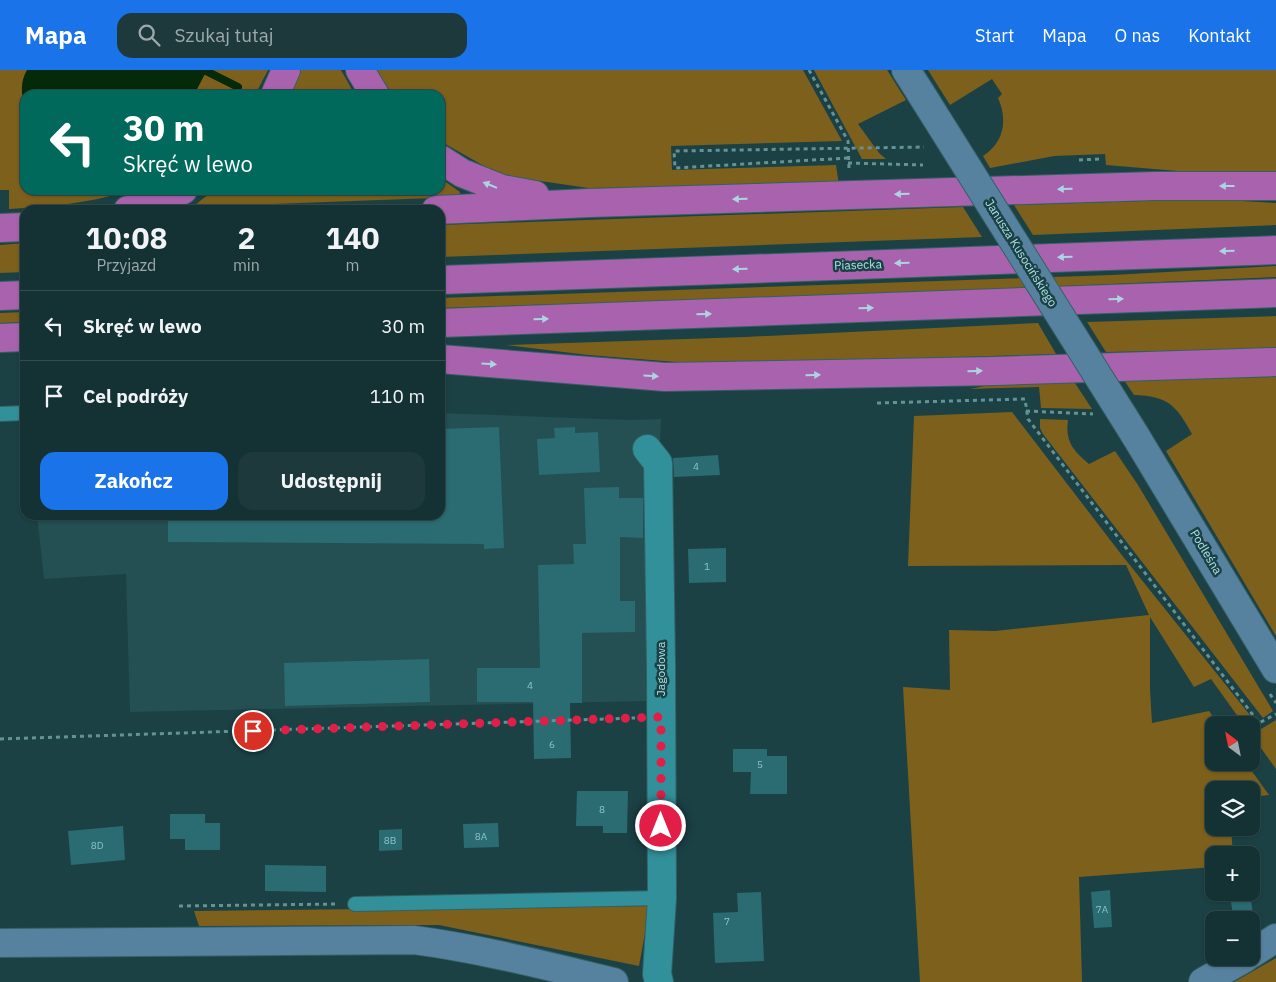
<!DOCTYPE html>
<html lang="pl">
<meta charset="utf-8">
<style>
:root{--surface:#143134;--page:#1d393c;--text:#f1f3f6;--muted:#9da9ac;--line:#334c4f;--accent:#1a73e8}
body{margin:0;font-family:"IBM Plex Sans",sans-serif;background:var(--page);color:var(--text);height:100vh;display:flex;flex-direction:column;font-size:19px;white-space:nowrap}
*{box-sizing:border-box;margin:0}
p{font-size:16px;color:var(--muted)}
.icon{flex:none;width:28px;height:28px;fill:none;stroke:currentColor;stroke-width:2;stroke-linecap:round;stroke-linejoin:round}
.map{position:relative;flex:1;overflow:hidden}
.drawer{position:absolute;left:20px;top:135px;width:425px;height:315px;display:flex;flex-direction:column;background:var(--surface);border-radius:15px;box-shadow:0 1px 4px #0004,0 0 0 1px var(--line)}
.drawer>*{flex:none}
.hud{position:absolute;left:20px;top:20px;width:425px;height:105px;border-radius:15px;box-shadow:0 1px 4px #0004,0 0 0 1px var(--line);background:#00695c;color:#fff;overflow:hidden}
.needle{width:32px;rotate:328deg}
.controls{position:absolute;left:1205px;top:646px;display:grid;gap:10px}
.controls a{display:grid;place-items:center;width:55px;height:55px;border-radius:10px;background:var(--surface);box-shadow:0 1px 4px #0004,0 0 0 1px var(--line);font-size:25px}
.pin{position:absolute;display:grid;place-items:center;width:42px;height:42px;color:#fff;margin:-21px;border:2px solid #fff;border-radius:50%;box-shadow:0 1px 5px #0007}
.me{position:absolute;width:55px;margin:-28px;rotate:0deg;stroke-linejoin:round;filter:drop-shadow(0 0 4px #0008)}
.turn{display:flex;align-items:center;gap:18px;height:105px;padding:0 20px;font-size:22px}
.turn .icon{width:65px;height:65px;stroke-width:2.5}
.turn b{display:block;font-size:35px;line-height:42px}
.eta{display:flex;justify-content:space-evenly;align-items:center;height:85px;text-align:center}
.eta b{font-size:30px;font-weight:700;line-height:35px}
.action{display:flex;gap:10px;margin-top:auto;padding:10px 20px}
.action a{flex:1;height:58px;border-radius:15px;background:var(--accent);color:#fff;font-size:20px;font-weight:700;line-height:58px;text-align:center}
.action a+a{background:var(--page);color:var(--text)}
ul{padding:0;list-style:none}
li{display:flex;align-items:center;gap:15px;height:70px;padding:0 20px;border-top:1px solid var(--line)}
li div{flex:1}
li b{display:block;font-size:19px}
li em{font-style:normal}
header{display:flex;align-items:center;gap:30px;box-sizing:border-box;height:70px;padding:0 25px;background:var(--accent);color:#fff}
header strong{font-size:24px}
nav{display:flex;gap:28px;margin-inline-start:auto;font-size:18px}
.search{width:350px;height:45px;background:var(--page);display:flex;align-items:center;gap:12px;box-sizing:border-box;padding:0 18px;border-radius:15px;color:var(--muted);font-size:19px}
.map>svg:first-child{display:block}
</style>
<header>
<strong>Mapa</strong>
<div class="search"><svg class="icon" aria-label="search" viewBox="0 0 24 24"><circle cx="10" cy="10" r="6"/><path d="M15 15l6 6"/></svg>Szukaj tutaj</div>
<nav><a>Start</a><a>Mapa</a><a>O nas</a><a>Kontakt</a></nav>
</header>
<div class="map">
<svg width="1276" height="912" viewBox="0 0 1276 912">
<rect width="100%" height="100%" fill="#1b4145"/>
<polygon fill="#244f53" points="440,343 628,350 661,349 648,631 130,642 126,504 44,509 37,445 440,445"/>
<g fill="#7d601c">
<path d="M 0,0 L 268,0 L 255,25 L 25,25 L 25,120 L 129,120 C 91,134 49,136 9,139 L 9,120 L 0,120 Z"/>
<polygon points="301,0 341,0 355,25 291,25"/>
<polygon points="376,0 803,0 842,71 671,76 672,100 836,95 839,115 588,118 500,105 440,71 440,25 393,25"/>
<polygon points="814,0 887,0 906,30 858,54 879,83 886,89 862,89"/>
<path d="M 928,0 L 1276,0 L 1276,103 L 1202,103 L 1106,95 L 1105,84 L 1054,86 L 990,98 L 983,86 C 1004,72 1008,50 998,28 L 1002,24 L 992,9 L 950,35 Z"/>
<polygon points="440,108 460,122 459,127 195,137 195,135 214,120 440,120"/>
<polygon points="1207,129 1276,133 1276,155 1033,165 1014,135"/>
<polygon points="963,137 982,167 440,187 440,155"/>
<polygon points="25,173 25,202 0,203 0,175"/>
<polygon points="1276,196 1276,207 822,226 440,238 440,228 1112,205"/>
<polygon points="25,242 25,252 0,253 0,243"/>
<polygon points="1276,246 1276,279 1106,282 1087,252"/>
<polygon points="1038,253 1056,284 791,292 689,293 588,285 506,275 745,267"/>
<path d="M 1276,307 L 1276,566 L 1166,381 L 1192,364 C 1176,335 1168,326 1134,325 L 1124,310 Z"/>
<polygon points="1073,310 1092,339 1041,338 1039,317 970,319 994,314"/>
<polygon points="1012,342 1121,484 1261,659 1276,650 1276,699 1251,664 1251,655 1244,655 1211,609 1194,617 1150,547 1150,620 1152,653 1209,641 1219,655 1214,655 1214,692 1246,693 1269,725 1251,727 1251,720 1214,720 1214,758 1231,758 1233,785 1214,785 1214,797 1079,807 1082,912 920,912 903,617 950,620 949,560 995,561 1149,545 1126,495 908,496 914,346"/>
<path d="M 1040,349 L 1068,350 C 1065,372 1073,380 1089,394 L 1115,381 L 1138,415 L 1273,641 L 1263,648 L 1043,364 L 1040,358 Z"/>
<polygon points="650,836 639,896 439,855 199,856 194,841"/>
<polygon points="1276,888 1276,912 1234,912"/>
</g>
<path fill="#06290a" d="M 27,0 L 207,0 L 194,25 L 25,25 L 25,38 C 21,24 20,12 27,0 Z"/>
<g fill="none" stroke-linecap="round" stroke-linejoin="round">
<polyline stroke="#06290a" stroke-width="8" points="206,1 238,17"/>
</g>
<g fill="#2b6b72">
<polygon points="499,357 504,478 484,479 484,474 168,472 168,445 440,445 440,359"/>
<polygon points="575,357 575,363 598,362 600,402 539,405 537,369 555,368 554,358"/>
<polygon points="718,385 720,405 674,407 673,388"/>
<polygon points="619,417 619,428 643,428 643,468 620,467 620,531 635,531 635,562 582,563 582,633 570,633 571,688 534,689 533,632 477,632 477,598 540,598 538,495 574,494 573,474 586,474 584,418"/>
<polygon points="726,478 726,512 689,513 688,479"/>
<polygon points="429,589 430,632 285,636 284,593"/>
<polygon points="733,679 767,679 767,686 787,686 787,724 750,724 751,702 733,702"/>
<polygon points="577,721 628,721 627,763 603,763 603,756 576,756"/>
<polygon points="170,744 205,744 205,753 220,753 220,780 185,780 185,769 170,769"/>
<polygon points="498,753 499,777 464,778 463,754"/>
<polygon points="123,756 125,790 71,795 68,761"/>
<polygon points="402,759 402,780 379,781 379,760"/>
<polygon points="265,795 326,796 326,822 265,821"/>
<polygon points="1110,820 1112,857 1094,858 1091,822"/>
<polygon points="761,822 764,891 715,893 713,843 738,842 737,823"/>
<polygon points="1229,822 1250,822 1253,845 1234,849"/>
</g>
<g fill="none" stroke-linecap="round" stroke-linejoin="round">
<g stroke="#346064" stroke-width="16">
<g id="lane">
<polyline points="0,344 25,343"/>
<polyline points="355,834 662,828"/>
</g>
</g>
<g stroke="#346064" stroke-width="30">
<polyline id="street" points="647,379 658,393 661,595 662,828 657,904 659,912"/>
</g>
<g stroke="#346064" stroke-width="30">
<g id="secondary">
<polyline points="906,0 920,22"/>
<polyline points="1135,365 1276,599"/>
<path d="M 0,873 L 414,870 C 482,879 547,896 614,912"/>
<polyline points="1251,884 1276,868"/>
<polyline points="1203,912 1245,888"/>
</g>
</g>
<g stroke="#346064" stroke-width="30">
<g id="highway">
<polyline points="360,0 375,25"/>
<polyline points="275,25 286,0"/>
<polyline points="440,89 462,103 502,119 535,125"/>
<polyline points="128,140 147,137 183,120"/>
<polyline points="436,140 589,133 1155,116 1276,116"/>
<polyline points="0,158 25,157"/>
<polyline points="440,210 1276,180"/>
<polyline points="0,226 25,225"/>
<polyline points="440,253 1276,223"/>
<polyline points="0,268 25,267"/>
<polyline points="440,289 665,307 996,301 1276,292"/>
</g>
</g>
<g stroke="#649296" stroke-width="3" stroke-dasharray="4 4" stroke-linecap="butt">
<polyline points="809,0 848,71 849,99"/>
<polyline points="1079,90 1100,89"/>
<polyline points="848,93 923,95"/>
<polyline points="877,333 1025,329 1028,349 1259,653 1276,644"/>
<polyline points="1026,341 1093,344"/>
<polyline points="1270,624 1276,633"/>
<polyline points="0,669 635,648"/>
<polyline points="179,836 337,834"/>
</g>
<use href="#lane" stroke="#32909a" stroke-width="14"/>
<use href="#street" stroke="#32909a" stroke-width="28"/>
<use href="#secondary" stroke="#5682a0" stroke-width="28"/>
<use href="#highway" stroke="#a963ae" stroke-width="28"/>
<g stroke="#346064" stroke-width="30" stroke-linecap="butt">
<polyline id="secondary-bridge" points="920,22 1135,365"/>
</g>
<polyline stroke="#649296" stroke-width="3" stroke-dasharray="4 4" stroke-linecap="butt" points="848,88 675,98 674,81 924,77"/>
<use href="#secondary-bridge" stroke="#5682a0" stroke-width="28"/>
</g>
<defs><path id="oneway-solid" d="M-6-.8H1V-3.2L6.5 0L1 3.2V.8H-6Z" transform="scale(1.25)"/></defs>
<g fill="#acd4e0">
<use href="#oneway-solid" transform="translate(490 115) rotate(-158)"/>
<use href="#oneway-solid" transform="translate(1227 116) rotate(-180)"/>
<use href="#oneway-solid" transform="translate(1065 119) rotate(178)"/>
<use href="#oneway-solid" transform="translate(902 124) rotate(178)"/>
<use href="#oneway-solid" transform="translate(740 129) rotate(178)"/>
<use href="#oneway-solid" transform="translate(1227 181) rotate(178)"/>
<use href="#oneway-solid" transform="translate(1065 187) rotate(178)"/>
<use href="#oneway-solid" transform="translate(902 193) rotate(178)"/>
<use href="#oneway-solid" transform="translate(740 199) rotate(178)"/>
<use href="#oneway-solid" transform="translate(1116 229) rotate(-2)"/>
<use href="#oneway-solid" transform="translate(866 238) rotate(-2)"/>
<use href="#oneway-solid" transform="translate(704 244) rotate(-2)"/>
<use href="#oneway-solid" transform="translate(541 249) rotate(-2)"/>
<use href="#oneway-solid" transform="translate(489 294) rotate(4)"/>
<use href="#oneway-solid" transform="translate(975 301) rotate(-1)"/>
<use href="#oneway-solid" transform="translate(813 305) rotate(-1)"/>
<use href="#oneway-solid" transform="translate(651 306) rotate(4)"/>
</g>
<g fill="none" stroke-linecap="round" stroke-linejoin="round">
<polyline stroke="#e11d48" stroke-width="9" stroke-dasharray="0 16.2" points="253,661 661,647 661,756"/>
</g>
<g text-anchor="middle" stroke-width="5" stroke-linejoin="round" paint-order="stroke">
<g font-size="10" fill="#8cc4c9">
<text x="696" y="400">4</text>
<text x="707" y="500">1</text>
<text x="530" y="619">4</text>
<text x="552" y="678">6</text>
<text x="760" y="698">5</text>
<text x="602" y="743">8</text>
<text x="481" y="770">8A</text>
<text x="390" y="774">8B</text>
<text x="97" y="779">8D</text>
<text x="1102" y="843">7A</text>
<text x="727" y="855">7</text>
</g>
<g font-size="12" fill="#ace1e6" stroke="#1b4145">
<text transform="translate(1021 183) rotate(58)" y="4">Janusza Kusocińskiego</text>
<text transform="translate(858 195) rotate(-2)" y="4">Piasecka</text>
<text transform="translate(1206 482) rotate(59)" y="4">Podleśna</text>
<text transform="translate(661 599) rotate(-90)" y="4">Jagodowa</text>
</g>
</g>
</svg>
<div class="controls">
<a><svg class="needle" viewBox="-14 -14 28 28"><path d="M0-13l5 13h-10z" fill="#e53935"/><path d="M0 13l5-13h-10z" fill="#9da9ac"/></svg></a>
<a><svg class="icon" aria-label="layers" viewBox="0 0 24 24"><path d="M12 4l9 5-9 5-9-5zM3 14l9 5 9-5"/></svg></a>
<a>+</a>
<a>−</a>
</div>
<div class="pin" style="left:253px;top:661px;background:#d93025"><svg class="icon" aria-label="arrive" viewBox="0 0 24 24"><path d="M6 21V4h12l-3 4 3 4H6"/></svg></div>
<svg class="me" style="left:661px;top:756px" viewBox="-20 -20 40 40"><circle r="17" fill="#e11d48" stroke="#fff" stroke-width="3"/><path d="M0-11L8 9 0 5-8 9z" fill="#fff"/></svg>
<div class="hud">
<div class="turn"><svg class="icon" aria-label="left" viewBox="0 0 24 24"><path d="M17 20v-9H6M10 6l-5 5 5 5"/></svg><div><b>30 m</b>Skręć w lewo</div></div>
</div>
<section class="drawer">
<div class="eta">
<div><b>10:08</b><p>Przyjazd</p></div>
<div><b>2</b><p>min</p></div>
<div><b>140</b><p>m</p></div>
</div>
<ul>
<li><svg class="icon" aria-label="left" viewBox="0 0 24 24"><path d="M17 20v-9H6M10 6l-5 5 5 5"/></svg><div><b>Skręć w lewo</b></div><em>30 m</em></li>
<li><svg class="icon" aria-label="arrive" viewBox="0 0 24 24"><path d="M6 21V4h12l-3 4 3 4H6"/></svg><div><b>Cel podróży</b></div><em>110 m</em></li>
</ul>
<div class="action"><a>Zakończ</a><a>Udostępnij</a></div>
</section>
</div>
